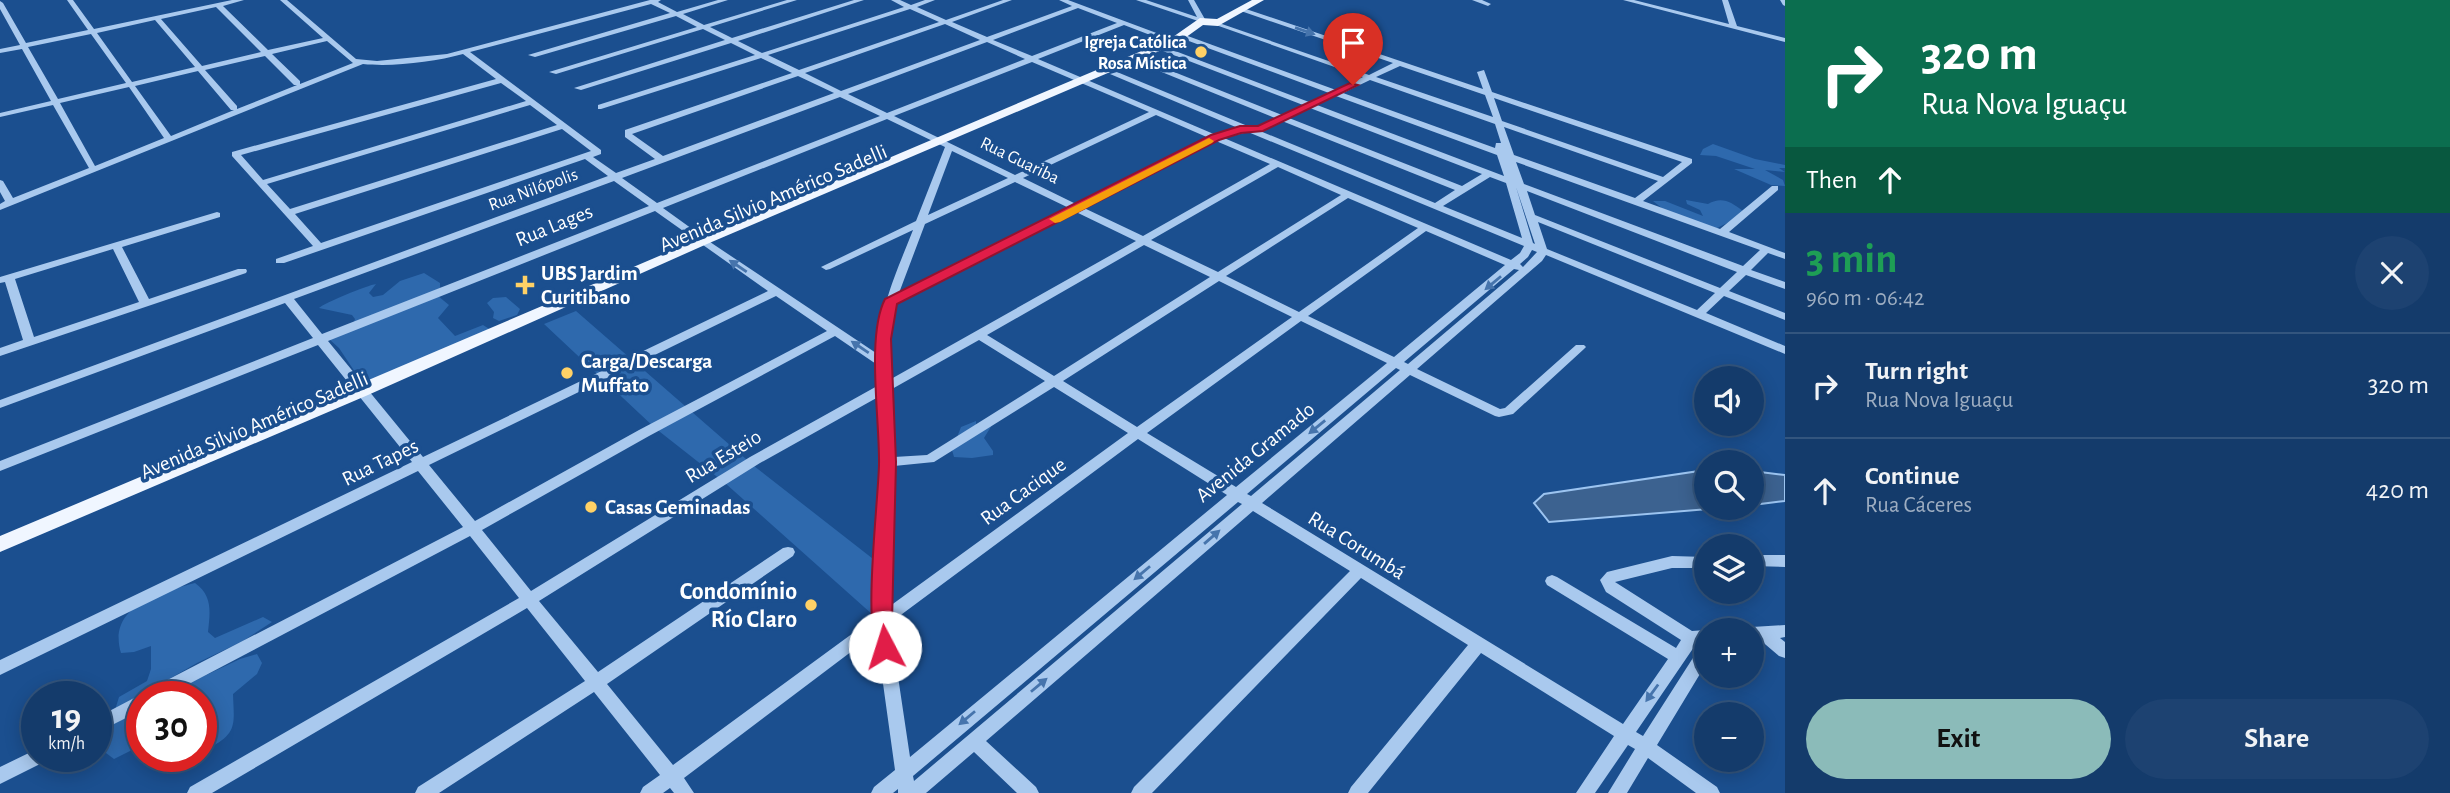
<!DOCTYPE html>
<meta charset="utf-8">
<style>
:root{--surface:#143b6b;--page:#1d4271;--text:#f1f3f6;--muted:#9dadc1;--line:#33557e;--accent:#8bbbb9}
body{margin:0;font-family:"Alegreya Sans",sans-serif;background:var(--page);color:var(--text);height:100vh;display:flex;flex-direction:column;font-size:26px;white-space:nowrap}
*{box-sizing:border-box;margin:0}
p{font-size:23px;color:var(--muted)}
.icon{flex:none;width:38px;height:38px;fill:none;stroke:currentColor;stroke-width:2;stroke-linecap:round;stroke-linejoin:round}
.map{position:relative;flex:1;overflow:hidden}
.details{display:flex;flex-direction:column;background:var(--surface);width:665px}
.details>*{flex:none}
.guide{background:#0b6e4f;color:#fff;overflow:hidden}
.tools{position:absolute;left:1694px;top:366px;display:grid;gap:14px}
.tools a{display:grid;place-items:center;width:70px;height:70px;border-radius:50%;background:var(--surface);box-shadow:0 4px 18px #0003,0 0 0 2px var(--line);font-size:35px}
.speed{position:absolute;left:21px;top:681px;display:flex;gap:14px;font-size:35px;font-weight:700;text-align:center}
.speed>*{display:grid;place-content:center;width:91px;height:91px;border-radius:50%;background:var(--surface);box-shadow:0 4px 18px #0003,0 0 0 2px var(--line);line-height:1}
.speed small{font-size:18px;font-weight:400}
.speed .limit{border:10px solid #d22;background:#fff;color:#111}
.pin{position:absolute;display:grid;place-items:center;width:60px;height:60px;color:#fff;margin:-72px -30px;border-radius:50% 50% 50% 0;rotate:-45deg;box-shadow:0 0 7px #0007}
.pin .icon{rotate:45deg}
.me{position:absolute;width:77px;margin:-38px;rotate:355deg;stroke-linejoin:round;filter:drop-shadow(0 0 5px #0008)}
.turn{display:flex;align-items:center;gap:24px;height:147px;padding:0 21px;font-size:32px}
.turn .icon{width:91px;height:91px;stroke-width:2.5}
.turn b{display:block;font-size:49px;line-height:60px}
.then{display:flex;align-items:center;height:66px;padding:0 21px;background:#0003;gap:14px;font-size:26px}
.round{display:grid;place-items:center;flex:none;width:74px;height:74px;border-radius:37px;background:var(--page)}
.head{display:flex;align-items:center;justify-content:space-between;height:119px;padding:0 21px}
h1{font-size:42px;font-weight:600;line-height:52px;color:#1e9e55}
.button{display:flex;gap:14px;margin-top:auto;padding:14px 21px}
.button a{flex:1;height:80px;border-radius:42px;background:var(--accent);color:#111;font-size:28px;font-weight:600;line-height:80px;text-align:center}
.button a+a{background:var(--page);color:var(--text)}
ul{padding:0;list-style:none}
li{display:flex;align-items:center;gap:21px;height:105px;padding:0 21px;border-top:2px solid var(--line)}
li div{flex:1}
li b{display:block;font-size:26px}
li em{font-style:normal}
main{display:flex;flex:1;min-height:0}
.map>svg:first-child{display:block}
</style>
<main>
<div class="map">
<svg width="1785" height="793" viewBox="0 0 1785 793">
<rect width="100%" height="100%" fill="#1b4f8f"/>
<g fill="#2e69ad">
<polygon points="1713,144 1755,159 1785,165 1785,168 1779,168 1785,172 1765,170 1783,180 1785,186 1771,185 1734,169 1755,169 1716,156 1700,155 1703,149"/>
<path d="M 1686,200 L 1708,204 C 1722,196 1731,202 1743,211 C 1736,220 1725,224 1715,229 L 1663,209 L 1653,201 L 1665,201 L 1703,216 L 1700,210 L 1687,204 Z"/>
<path d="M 424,273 L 440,283 L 440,288 L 423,297 L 438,296 L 449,305 L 438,318 L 455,336 L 483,325 L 491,330 L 363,384 L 339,348 L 329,339 L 353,325 L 355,319 L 352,315 L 319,308 C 324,303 368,285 376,284 L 369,293 L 373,297 L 383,295 L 400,281 Z"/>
<polygon points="506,297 520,309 517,315 499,321 493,318 494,312 487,303 493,298"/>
<polygon points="576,311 754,466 877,562 873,615 725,483 655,428 544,324"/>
<polygon points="976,421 976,426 992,425 984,438 993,451 993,455 972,458 954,457 952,450 961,427"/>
<path d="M 195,583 C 213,596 210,612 208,632 L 215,638 L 263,617 L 272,622 L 243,641 L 197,663 L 115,710 L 119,697 L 147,681 L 151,669 L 151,646 L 134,652 L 121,653 C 107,607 159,592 195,583 Z"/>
<path d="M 257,654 L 262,663 L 257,674 L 233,694 C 234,724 238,733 209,748 L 208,725 L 201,721 L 201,696 L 162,696 L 240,659 Z"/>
<polygon points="142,707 142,738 130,751 114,759 106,753 96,734 114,720"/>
</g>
<g fill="#3c6290" stroke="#9cc4f0" stroke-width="2">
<polygon points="1706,470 1706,508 1721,508 1549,522 1534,503 1544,494"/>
<polygon points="1752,471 1785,475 1785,501 1752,505"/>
</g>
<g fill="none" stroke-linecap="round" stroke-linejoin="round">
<g fill="#a9c9ee" fill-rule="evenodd">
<path d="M 67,0 L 73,0 L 94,29 L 232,0 L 244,0 L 223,6 L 268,50 L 323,38 L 280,0 L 287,0 L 356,59 L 377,61 L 447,54 L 650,0 L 661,0 L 658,2 L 677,12 L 718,0 L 728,0 L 683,14 L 704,25 L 787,0 L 797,0 L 710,27 L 732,38 L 854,0 L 864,0 L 738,41 L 762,53 L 904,7 L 891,0 L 900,0 L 911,5 L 925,0 L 935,0 L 917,7 L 946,20 L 1003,0 L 1012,0 L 952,22 L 987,37 L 1072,6 L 1059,0 L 1068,0 L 1186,44 L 1179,46 L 1124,25 L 1038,59 L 1216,135 L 1238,128 L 1110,74 L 1117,72 L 1250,127 L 1257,127 L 1275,118 L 1137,62 L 1144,60 L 1282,115 L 1303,105 L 1163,51 L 1170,49 L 1309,102 L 1329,93 L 1178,37 L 1185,35 L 1336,90 L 1363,77 L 1213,24 L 1219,23 L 1369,75 L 1393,63 L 1238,10 L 1237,9 L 1240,7 L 1483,89 L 1477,72 L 1484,70 L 1492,92 L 1692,159 L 1692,163 L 1643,201 L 1720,229 L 1772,186 L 1778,186 L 1778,190 L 1729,232 L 1785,253 L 1785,259 L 1768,253 L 1751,270 L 1785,282 L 1785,289 L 1746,275 L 1729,291 L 1785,313 L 1785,320 L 1724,296 L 1706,313 L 1785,346 L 1785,354 L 1546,255 L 1542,261 L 1417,369 L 1500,409 L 1505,408 L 1576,345 L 1584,345 L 1586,347 L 1584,349 L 1513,414 L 1499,417 L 1495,416 L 1410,375 L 1262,503 L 1623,724 L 1668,659 L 1547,585 L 1545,581 L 1547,577 L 1552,575 L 1557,577 L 1676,648 L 1681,640 L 1606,592 L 1600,580 L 1607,572 L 1672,556 L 1706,557 L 1706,568 L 1672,568 L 1615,582 L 1692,631 L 1706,630 L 1707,630 L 1706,664 L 1657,745 L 1717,787 L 1720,793 L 1696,793 L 1648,758 L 1627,793 L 1608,793 L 1635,749 L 1628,745 L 1595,793 L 1576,793 L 1614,736 L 1481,653 L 1368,793 L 1348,793 L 1351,787 L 1468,645 L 1361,578 L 1152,793 L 1131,793 L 1134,787 L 1350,571 L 1253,511 L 986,741 L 1036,787 L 1039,793 L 1017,793 L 974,752 L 926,793 L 898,793 L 898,789 L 893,793 L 871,793 L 874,787 L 895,770 L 876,633 L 684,778 L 694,793 L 674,793 L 670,788 L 663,793 L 640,793 L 643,787 L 660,775 L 594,692 L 439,793 L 415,793 L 418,787 L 585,681 L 527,608 L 212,793 L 187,793 L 190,787 L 519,598 L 470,536 L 166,696 L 142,696 L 142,710 L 96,733 L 96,718 L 136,697 L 144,696 L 146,691 L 463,527 L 418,471 L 0,675 L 0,660 L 412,462 L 318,345 L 0,471 L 0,461 L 313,338 L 285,303 L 0,408 L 0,400 L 608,176 L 585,159 L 284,263 L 276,263 L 276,259 L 313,246 L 232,156 L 232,152 L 496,79 L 463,54 C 434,62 393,67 363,64 L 0,210 L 0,204 L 5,201 L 0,192 L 0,180 L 3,181 L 13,198 L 89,168 L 53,105 L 0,117 L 0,113 L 51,101 L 22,49 L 0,53 L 0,49 L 20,45 L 0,9 L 0,1 L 3,3 L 26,43 L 88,30 ZM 651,4 L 670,13 L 528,55 L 535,57 L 676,16 L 697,27 L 549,72 L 556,74 L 703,29 L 725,40 L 574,88 L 581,90 L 731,43 L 755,55 L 598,105 L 598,109 L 601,109 L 761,58 L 792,73 L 625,130 L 625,137 L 655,159 L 616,173 L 593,157 L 601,154 L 601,150 L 470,52 ZM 216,7 L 261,52 L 202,66 L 161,19 ZM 1078,8 L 1117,23 L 1032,56 L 993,40 ZM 910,9 L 939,22 L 799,70 L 768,55 ZM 155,20 L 195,67 L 132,82 L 97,33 ZM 945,24 L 980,40 L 841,91 L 805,73 ZM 91,34 L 126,83 L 58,99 L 28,47 ZM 327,41 L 353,63 L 300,84 L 300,81 L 272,54 ZM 987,42 L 1025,59 L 887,113 L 848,94 ZM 265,56 L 294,85 L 297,85 L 237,109 L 237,106 L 205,70 ZM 1032,62 L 1149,112 L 1015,175 L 894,116 ZM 1400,66 L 1485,95 L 1493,117 L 1376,77 ZM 198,71 L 231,110 L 234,110 L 171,136 L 135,86 ZM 798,76 L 834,93 L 663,156 L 632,134 ZM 1370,80 L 1495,124 L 1501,143 L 1496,143 L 1495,148 L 1343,93 ZM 501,83 L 526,101 L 263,180 L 241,155 ZM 129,87 L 164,138 L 95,166 L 60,103 ZM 1336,96 L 1497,155 L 1504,176 L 1317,105 ZM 840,97 L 880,116 L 657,203 L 622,178 ZM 1494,98 L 1682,162 L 1663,177 L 1502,121 ZM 530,105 L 557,125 L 290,209 L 267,184 ZM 1310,108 L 1482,174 L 1462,186 L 1289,118 ZM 1156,115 L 1209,138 L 1076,204 L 1023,178 ZM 887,119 L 945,147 L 916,221 L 821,267 L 826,270 L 830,269 L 913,230 C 897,271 878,310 879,355 L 713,244 L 663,208 ZM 1282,121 L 1455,190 L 1435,203 L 1260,131 ZM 1504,127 L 1658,181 L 1635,198 L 1514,155 ZM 562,129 L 591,151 L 321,243 L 295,214 ZM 1248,132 L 1524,246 L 1520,253 L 1511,260 L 1224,138 ZM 1216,141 L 1270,164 L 1143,236 L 1084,208 ZM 952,151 L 1008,178 L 928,215 ZM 1516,162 L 1760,250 L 1743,266 L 1524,184 ZM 1278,167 L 1341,195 L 1218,272 L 1151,240 ZM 1490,177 L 1506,183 L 1522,238 L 1443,206 ZM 614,181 L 649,206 L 322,334 L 294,299 ZM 1015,182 L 1069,208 L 899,293 L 925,224 ZM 1516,187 L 1535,244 L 1533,243 ZM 1527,191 L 1737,272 L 1720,288 L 1535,215 ZM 1348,198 L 1418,228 L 1299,312 L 1226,276 ZM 655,211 L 768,291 L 423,457 L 328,341 ZM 1076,212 L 1136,241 L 891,379 L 890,339 L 895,304 ZM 1538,222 L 1715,293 L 1697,310 L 1547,249 ZM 1426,231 L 1505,265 L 1394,357 L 1308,316 ZM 1144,245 L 1210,277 L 1054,376 L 987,335 ZM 1532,250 L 1537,252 L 1523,267 L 1520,264 L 1528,257 ZM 1514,269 L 1519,270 L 1408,364 L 1404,362 ZM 1219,281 L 1292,317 L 1137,427 L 1063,381 ZM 776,296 L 827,331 L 639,430 L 475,521 L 429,465 ZM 1301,321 L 1387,363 L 1236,487 L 1147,433 ZM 835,336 L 879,366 L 879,385 L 750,457 L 531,591 L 482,530 L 649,436 ZM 979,340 L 1045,381 L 927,455 L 894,457 L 892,389 ZM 1396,368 L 1400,370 L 1251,496 L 1247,494 ZM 1054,387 L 1128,433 L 890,606 L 894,466 L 934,462 ZM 880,396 L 881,462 L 875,617 L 673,765 L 607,684 L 793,556 L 795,552 L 793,548 L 788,547 L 783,548 L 598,672 L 539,601 L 760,463 ZM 1138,439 L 1227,495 L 910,757 L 890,623 ZM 1238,502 L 1242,504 L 914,781 L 913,776 ZM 1694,647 L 1698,650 L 1643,736 L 1636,732 Z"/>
<polygon points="1136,0 1146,0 1197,17 1188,0 1194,0 1206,21 1201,22"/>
<polygon points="1472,0 1482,0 1491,4 1488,6"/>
<polygon points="1623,0 1634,0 1729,24 1722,0 1728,0 1737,26 1785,38 1785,42"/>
<polygon points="1780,0 1785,0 1785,6 1783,5"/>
<path d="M 217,212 L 220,213 L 220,217 L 122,247 L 149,299 L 238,269 L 246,269 L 247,271 L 246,273 L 0,356 L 0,348 L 23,340 L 5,282 L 0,283 L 0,277 ZM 113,249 L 139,302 L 34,337 L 15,279 Z"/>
<polygon points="1752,555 1785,555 1785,567 1752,566"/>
<polygon points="1785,625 1785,637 1780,638 1785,642 1785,658 1779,656 1759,639 1752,639 1752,630 1746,630 1752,627"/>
<polygon points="37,749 37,756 47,756 44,762 0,784 0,767"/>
</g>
<path fill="#f0f6ff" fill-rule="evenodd" d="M 1252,0 L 1264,0 L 1218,26 L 1203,25 L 1178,43 L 707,244 L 368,395 L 0,552 L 0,536 C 391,372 780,203 1170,39 L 1200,18 L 1217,19 Z"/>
</g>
<defs><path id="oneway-solid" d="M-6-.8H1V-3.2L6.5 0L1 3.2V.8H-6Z" transform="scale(1.75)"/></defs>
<g fill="#4674ac">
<use href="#oneway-solid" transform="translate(1305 31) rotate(19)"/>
<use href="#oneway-solid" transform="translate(738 266) rotate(-146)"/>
<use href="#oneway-solid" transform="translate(1493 283) rotate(140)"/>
<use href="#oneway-solid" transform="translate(860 347) rotate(-146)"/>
<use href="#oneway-solid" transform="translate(1317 427) rotate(141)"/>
<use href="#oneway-solid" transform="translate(1212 537) rotate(-41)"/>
<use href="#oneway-solid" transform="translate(1142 573) rotate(140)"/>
<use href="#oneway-solid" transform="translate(1039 685) rotate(-40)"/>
<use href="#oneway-solid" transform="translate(1652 693) rotate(126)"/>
<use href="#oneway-solid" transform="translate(967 718) rotate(140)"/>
</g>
<path fill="#e11d48" stroke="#92132f" stroke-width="2" d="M 1350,83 L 1358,85 L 1263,131 L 1241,133 L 1219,140 L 897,304 L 891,339 L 896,462 L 892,622 L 895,647 L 892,653 L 885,655 L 878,653 C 863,624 878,504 879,465 C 880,421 866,336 885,299 L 1211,135 L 1240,126 L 1258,126 Z"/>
<polygon fill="#f59e0b" points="1209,138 1214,141 1212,143 1060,222 1055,223 1049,219"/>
<g fill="#ffd166" stroke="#1b4f8f" stroke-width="2.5">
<circle cx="1201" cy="52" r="7"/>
<path d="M521.5 274.5h7v7h7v7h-7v7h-7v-7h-7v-7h7z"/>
<circle cx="567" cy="373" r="7"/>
<circle cx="591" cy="507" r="7"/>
<circle cx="811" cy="605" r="7"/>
</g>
<g text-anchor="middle" stroke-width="7" stroke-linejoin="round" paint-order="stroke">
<g font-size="18" font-weight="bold" fill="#fff" stroke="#1b4f8f" text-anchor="end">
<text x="1187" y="48">Igreja Católica<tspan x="1187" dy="21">Rosa Mística</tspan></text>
</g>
<g font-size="18" fill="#fff" stroke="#1b4f8f">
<text transform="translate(1020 160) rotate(26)" y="6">Rua Guariba</text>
<text transform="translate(533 189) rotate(-20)" y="6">Rua Nilópolis</text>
</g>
<g font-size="21" fill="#fff" stroke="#1b4f8f">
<text transform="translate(773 198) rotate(-23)" y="7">Avenida Silvio Américo Sadelli</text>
<text transform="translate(554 225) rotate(-22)" y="7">Rua Lages</text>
<text transform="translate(254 425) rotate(-23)" y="7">Avenida Silvio Américo Sadelli</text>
<text transform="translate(1255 452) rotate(-39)" y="7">Avenida Gramado</text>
<text transform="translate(723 456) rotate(-31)" y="7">Rua Esteio</text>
<text transform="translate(380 462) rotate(-26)" y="7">Rua Tapes</text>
<text transform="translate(1023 491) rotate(-36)" y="7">Rua Cacique</text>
<text transform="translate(1357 545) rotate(32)" y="7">Rua Corumbá</text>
</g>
<g font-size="21" font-weight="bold" fill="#fff" stroke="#1b4f8f" text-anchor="start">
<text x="541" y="280">UBS Jardim<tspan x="541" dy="24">Curitibano</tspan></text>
<text x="581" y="368">Carga/Descarga<tspan x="581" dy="24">Muffato</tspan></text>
<text x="605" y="514">Casas Geminadas</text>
</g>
<g font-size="24" font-weight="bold" fill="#fff" stroke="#1b4f8f" text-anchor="end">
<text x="797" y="599">Condomínio<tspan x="797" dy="28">Río Claro</tspan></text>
</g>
</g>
</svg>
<div class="tools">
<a><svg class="icon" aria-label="sound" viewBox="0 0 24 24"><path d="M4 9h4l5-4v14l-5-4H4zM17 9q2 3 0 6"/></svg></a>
<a><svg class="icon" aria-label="search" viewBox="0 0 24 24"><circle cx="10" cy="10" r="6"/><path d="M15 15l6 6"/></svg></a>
<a><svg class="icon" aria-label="layers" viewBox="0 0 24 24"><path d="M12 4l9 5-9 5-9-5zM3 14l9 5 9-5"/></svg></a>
<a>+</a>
<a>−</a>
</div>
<div class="speed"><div>19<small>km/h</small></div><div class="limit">30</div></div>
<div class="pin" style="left:1353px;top:85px;background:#d93025"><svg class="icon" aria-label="arrive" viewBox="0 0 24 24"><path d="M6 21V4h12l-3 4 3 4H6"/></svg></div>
<svg class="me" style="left:885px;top:647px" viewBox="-20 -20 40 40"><circle r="19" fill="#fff"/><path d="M0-13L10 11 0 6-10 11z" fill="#e11d48"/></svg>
</div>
<section class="details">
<div class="guide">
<div class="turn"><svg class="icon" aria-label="right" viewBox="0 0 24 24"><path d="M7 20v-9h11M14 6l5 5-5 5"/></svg><div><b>320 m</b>Rua Nova Iguaçu</div></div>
<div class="then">Then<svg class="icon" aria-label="ahead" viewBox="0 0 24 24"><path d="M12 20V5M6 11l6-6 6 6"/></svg></div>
</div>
<div class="head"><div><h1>3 min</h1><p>960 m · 06:42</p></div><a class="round"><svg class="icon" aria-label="close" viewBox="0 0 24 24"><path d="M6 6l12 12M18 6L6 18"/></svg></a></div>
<ul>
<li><svg class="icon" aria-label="right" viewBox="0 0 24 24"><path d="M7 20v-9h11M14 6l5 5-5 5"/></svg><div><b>Turn right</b><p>Rua Nova Iguaçu</p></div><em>320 m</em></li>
<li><svg class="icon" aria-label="ahead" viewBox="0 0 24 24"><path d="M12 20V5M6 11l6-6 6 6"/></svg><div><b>Continue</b><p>Rua Cáceres</p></div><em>420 m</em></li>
</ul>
<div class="button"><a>Exit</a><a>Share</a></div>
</section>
</main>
